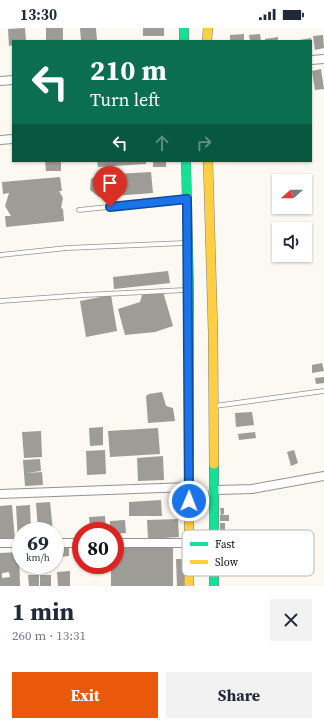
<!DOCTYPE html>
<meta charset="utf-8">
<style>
:root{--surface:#fff;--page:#f2f2f3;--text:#1f2937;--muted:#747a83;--accent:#ea580c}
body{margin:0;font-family:"Source Serif 4",serif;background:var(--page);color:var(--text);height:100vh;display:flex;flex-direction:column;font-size:15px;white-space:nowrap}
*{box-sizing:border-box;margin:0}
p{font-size:13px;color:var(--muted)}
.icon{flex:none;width:22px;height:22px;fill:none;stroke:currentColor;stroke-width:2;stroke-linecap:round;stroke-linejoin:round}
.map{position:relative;height:558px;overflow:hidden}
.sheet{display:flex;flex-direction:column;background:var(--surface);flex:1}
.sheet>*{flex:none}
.banner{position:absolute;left:12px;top:12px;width:300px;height:122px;border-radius:0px;box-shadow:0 1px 3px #0004;background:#0b6e4f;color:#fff;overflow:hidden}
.needle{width:26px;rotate:249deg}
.buttons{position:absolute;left:272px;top:146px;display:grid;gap:8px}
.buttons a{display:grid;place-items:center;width:40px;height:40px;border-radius:0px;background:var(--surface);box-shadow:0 1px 3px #0004;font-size:20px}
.speed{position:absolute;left:12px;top:494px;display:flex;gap:8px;font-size:20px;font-weight:700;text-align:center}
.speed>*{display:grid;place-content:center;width:52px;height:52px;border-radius:50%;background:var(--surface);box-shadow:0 1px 3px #0004;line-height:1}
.speed small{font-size:10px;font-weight:400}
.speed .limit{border:6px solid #d22;background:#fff;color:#111}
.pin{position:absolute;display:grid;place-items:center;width:34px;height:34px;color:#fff;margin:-41px -17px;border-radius:50% 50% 50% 0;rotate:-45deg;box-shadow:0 0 4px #0007}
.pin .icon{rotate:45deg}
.me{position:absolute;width:44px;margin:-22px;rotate:1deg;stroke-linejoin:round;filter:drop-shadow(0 0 3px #0008)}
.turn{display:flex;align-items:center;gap:14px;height:84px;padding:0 12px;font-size:18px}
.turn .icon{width:52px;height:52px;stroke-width:2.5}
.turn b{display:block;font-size:28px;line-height:34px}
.lanes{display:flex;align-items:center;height:38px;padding:0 12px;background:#0003;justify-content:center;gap:20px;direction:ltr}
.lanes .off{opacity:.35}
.round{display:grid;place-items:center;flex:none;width:42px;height:42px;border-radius:0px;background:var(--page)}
.overview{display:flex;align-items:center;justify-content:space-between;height:68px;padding:0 12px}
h1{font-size:24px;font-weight:700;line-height:30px}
.primary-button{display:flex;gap:8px;margin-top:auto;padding:8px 12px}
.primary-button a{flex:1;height:46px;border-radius:0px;background:var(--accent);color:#fff;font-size:16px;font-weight:700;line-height:46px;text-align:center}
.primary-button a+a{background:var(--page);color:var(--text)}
.status{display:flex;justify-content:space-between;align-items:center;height:28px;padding:0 20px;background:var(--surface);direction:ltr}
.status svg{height:11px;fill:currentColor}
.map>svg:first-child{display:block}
</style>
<div class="status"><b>13:30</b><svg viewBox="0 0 49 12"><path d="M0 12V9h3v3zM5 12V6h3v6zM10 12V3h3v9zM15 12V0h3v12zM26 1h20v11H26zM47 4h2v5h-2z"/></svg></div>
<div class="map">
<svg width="324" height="558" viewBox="0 0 324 558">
<rect width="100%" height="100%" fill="#fbf9f1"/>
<g fill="#9e9c97" fill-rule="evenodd">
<polygon points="23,0 25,0 26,13 13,13 13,17 9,18 8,1"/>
<rect x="46" y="0" width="17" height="13"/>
<polygon points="80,0 96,0 97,13 81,13"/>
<rect x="143" y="0" width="21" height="8"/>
<polygon points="244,6 244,13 230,13 230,7"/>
<polygon points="260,6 261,13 250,13 249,7"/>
<polygon points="323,7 324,20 315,22 313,8"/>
<polygon points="278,9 278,13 265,13 265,11"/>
<polygon points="311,10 312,13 299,13 299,12"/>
<polygon points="321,41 324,61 315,62 312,43"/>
<polygon points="45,133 61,133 61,143 46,143"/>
<polygon points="97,133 146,133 146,136 98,139"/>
<rect x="153" y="133" width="13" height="6"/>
<polygon points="151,144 153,165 99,169 90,162 91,151 97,147"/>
<polygon points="60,149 62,163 59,163 63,170 61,180 63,181 64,193 6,199 5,188 11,188 5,178 9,165 3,166 2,154"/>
<polygon points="168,243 170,255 114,261 113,249"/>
<polygon points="162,260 173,298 155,304 125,307 118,281 140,274 142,267"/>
<polygon points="111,267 117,303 86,309 80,273"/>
<polygon points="322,335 324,343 312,345 312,337"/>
<polygon points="324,349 324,355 316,356 315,350"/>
<polygon points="162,364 166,378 173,380 175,393 148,395 146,368 149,366"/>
<polygon points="252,384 254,397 236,399 235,385"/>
<polygon points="103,399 103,417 90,418 89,400"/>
<polygon points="158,400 160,426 110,429 108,403"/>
<polygon points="41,403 42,429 24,430 22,404"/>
<polygon points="255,404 256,410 239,412 238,406"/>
<polygon points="105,422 106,446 87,447 86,423"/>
<polygon points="294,422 298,435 291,438 287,424"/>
<polygon points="163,428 164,452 138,453 137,430"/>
<polygon points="40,431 41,443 26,445 42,444 43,457 25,458 23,432"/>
<polygon points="161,472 162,488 129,488 129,474"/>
<polygon points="50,474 53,503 38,503 36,475"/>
<polygon points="12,477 15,512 0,513 0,478"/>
<polygon points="30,477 31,503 21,503 21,512 18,512 16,478"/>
<polygon points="220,480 224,480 224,486 221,487"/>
<rect x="220" y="487" width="9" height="6"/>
<polygon points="105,488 106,503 90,503 89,489"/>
<polygon points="178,491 179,509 148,511 147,492"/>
<polygon points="125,492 126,505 115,506 115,503 110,503 110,493"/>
<rect x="220" y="495" width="5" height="7"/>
<polygon points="69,518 69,528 57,529 57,519"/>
<polygon points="115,520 173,520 173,558 111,558 111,537 115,537"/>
<path d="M 19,524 L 20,558 L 0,558 L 0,525 ZM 9,544 L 10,549 L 2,550 L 2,545 Z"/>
<polygon points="176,531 184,531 185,558 177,558"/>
<polygon points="29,537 39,537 39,543 30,543"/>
<polygon points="41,537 50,537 51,543 41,543"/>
<polygon points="70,543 70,558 58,558 57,544"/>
<polygon points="28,547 39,547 39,558 29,558"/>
<rect x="40" y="547" width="11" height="11"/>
</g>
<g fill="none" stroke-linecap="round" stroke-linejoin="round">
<g stroke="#949390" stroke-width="5.5">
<g id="lane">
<polyline points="79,182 184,171"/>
<polyline points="0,227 67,220 185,215"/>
<polyline points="0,273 84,267 186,262"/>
<polyline points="215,378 324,363"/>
</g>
</g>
<g stroke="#949390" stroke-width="10">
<g id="street">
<polyline points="311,32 324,31"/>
<polyline points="0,53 13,52"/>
<polyline points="0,112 13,111"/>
<polyline points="213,465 217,462 252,461 324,448"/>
<polyline points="0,466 189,459"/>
<polyline points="0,515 21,515"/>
<polyline points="55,515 81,515"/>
<polyline points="115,515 188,515"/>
</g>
</g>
<g stroke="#81817d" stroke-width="10">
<g id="fast">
<polyline points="184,0 184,13"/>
<polyline points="186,133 189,262 189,431"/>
<polyline points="214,436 214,558"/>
</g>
</g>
<g stroke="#81817d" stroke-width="10">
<g id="slow">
<polyline points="207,13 208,0"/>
<polyline points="208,133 213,305 214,436"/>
<polyline points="189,431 189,558"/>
</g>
</g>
<use href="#lane" stroke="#fefefd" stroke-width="4"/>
<use href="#street" stroke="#fefefd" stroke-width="8"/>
<use href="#fast" stroke="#16e098" stroke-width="9"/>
<use href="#slow" stroke="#ffcf43" stroke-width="9"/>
</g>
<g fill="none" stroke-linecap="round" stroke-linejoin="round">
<g stroke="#114b97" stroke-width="10">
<polyline id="route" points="110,179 187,171 189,473"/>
</g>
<use href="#route" stroke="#1a73e8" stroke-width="7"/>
</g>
<rect x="182" y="502" width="132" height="46" rx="6" fill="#fff" stroke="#b6b6b6" stroke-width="1"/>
<rect x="190" y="514" width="18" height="4" fill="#16e098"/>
<rect x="190" y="532" width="18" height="4" fill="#ffcf43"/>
<g font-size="11" fill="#0d0d0d">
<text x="215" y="520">Fast</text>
<text x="215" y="538">Slow</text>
</g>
</svg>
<div class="buttons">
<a><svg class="needle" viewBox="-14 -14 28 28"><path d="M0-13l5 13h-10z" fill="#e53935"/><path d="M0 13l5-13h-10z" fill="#747a83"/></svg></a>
<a><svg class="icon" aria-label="sound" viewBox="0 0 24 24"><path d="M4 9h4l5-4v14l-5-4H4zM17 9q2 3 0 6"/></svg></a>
</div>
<div class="speed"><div>69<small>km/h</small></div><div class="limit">80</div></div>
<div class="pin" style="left:110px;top:179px;background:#d93025"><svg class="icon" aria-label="arrive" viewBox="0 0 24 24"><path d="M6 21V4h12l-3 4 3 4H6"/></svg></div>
<svg class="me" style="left:189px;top:473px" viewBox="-20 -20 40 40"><circle r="17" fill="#1a73e8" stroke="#fff" stroke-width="3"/><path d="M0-11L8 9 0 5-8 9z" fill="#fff"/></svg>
<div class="banner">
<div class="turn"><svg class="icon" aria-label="left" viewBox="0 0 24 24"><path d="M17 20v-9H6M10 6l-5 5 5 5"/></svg><div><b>210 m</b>Turn left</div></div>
<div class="lanes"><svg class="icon" aria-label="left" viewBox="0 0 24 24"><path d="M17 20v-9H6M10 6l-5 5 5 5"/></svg><svg class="icon off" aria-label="ahead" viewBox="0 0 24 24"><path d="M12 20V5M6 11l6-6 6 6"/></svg><svg class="icon off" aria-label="right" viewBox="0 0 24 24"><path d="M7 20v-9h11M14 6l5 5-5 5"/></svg></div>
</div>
</div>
<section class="sheet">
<div class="overview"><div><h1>1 min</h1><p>260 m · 13:31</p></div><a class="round"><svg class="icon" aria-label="close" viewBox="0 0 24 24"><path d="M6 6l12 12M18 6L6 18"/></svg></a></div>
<div class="primary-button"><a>Exit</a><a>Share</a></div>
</section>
